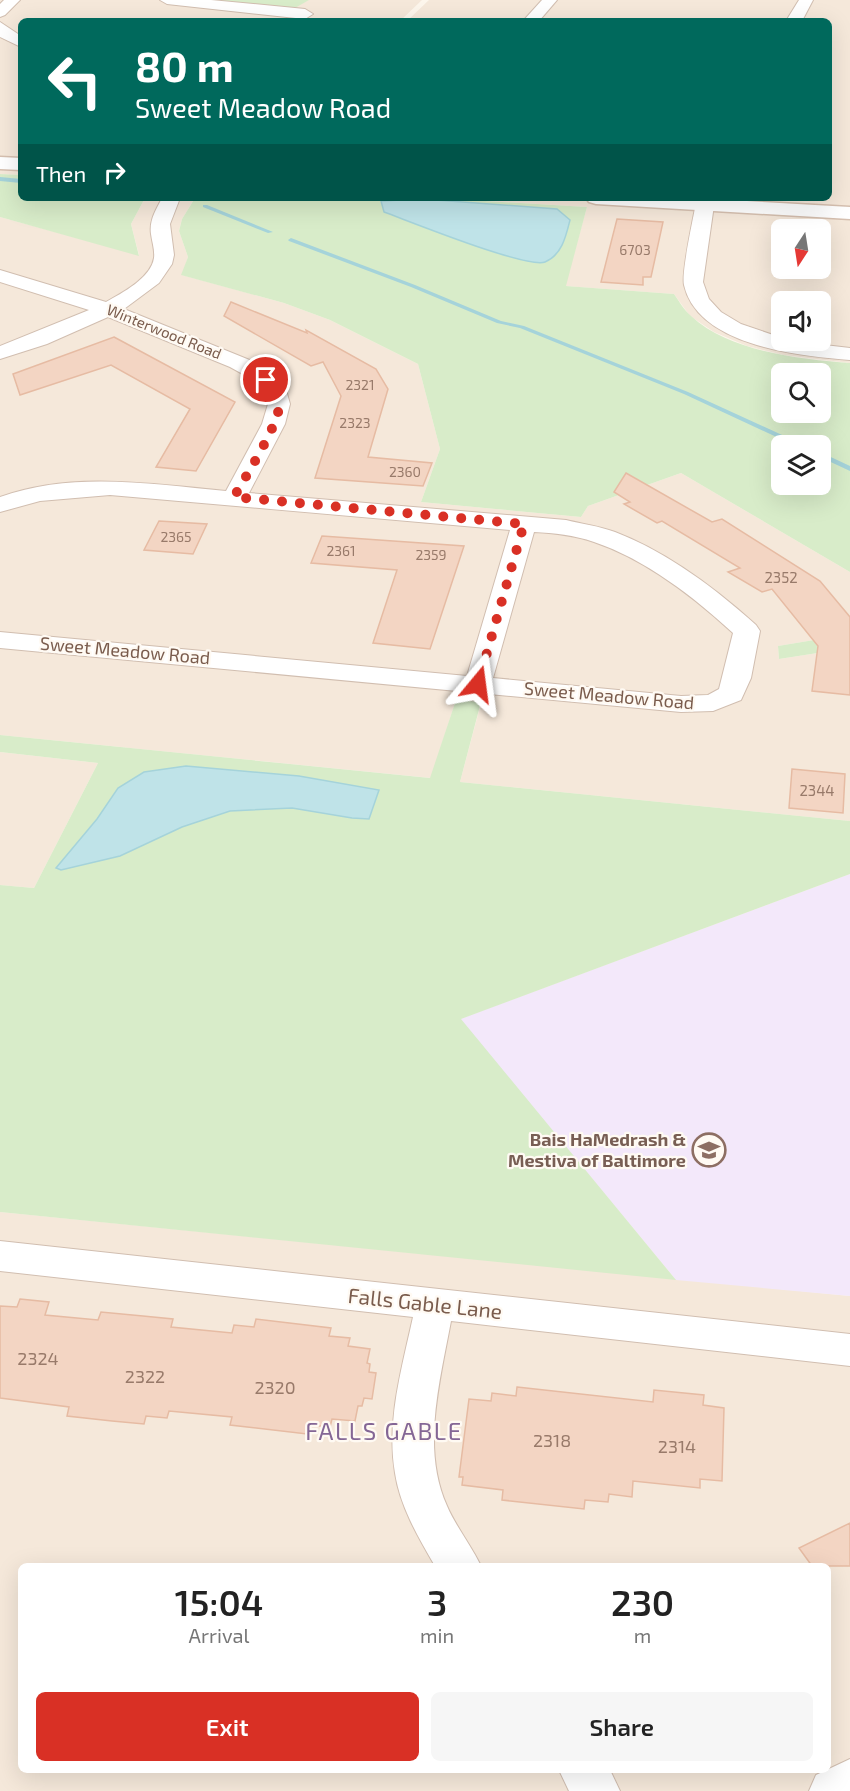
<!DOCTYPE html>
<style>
:root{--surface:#fff;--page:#f6f6f6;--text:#222;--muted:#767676;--accent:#d93025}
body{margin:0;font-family:"Exo 2",sans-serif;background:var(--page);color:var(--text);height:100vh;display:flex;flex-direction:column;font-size:22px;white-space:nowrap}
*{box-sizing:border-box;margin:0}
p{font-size:20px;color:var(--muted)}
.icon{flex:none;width:33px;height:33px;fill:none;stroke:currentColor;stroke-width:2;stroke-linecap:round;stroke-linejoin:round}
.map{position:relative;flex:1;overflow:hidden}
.panel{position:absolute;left:18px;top:1563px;width:813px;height:210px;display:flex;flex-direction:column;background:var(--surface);border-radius:9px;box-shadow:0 6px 24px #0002}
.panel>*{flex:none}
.banner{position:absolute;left:18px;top:18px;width:814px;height:183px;border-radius:9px;box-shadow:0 6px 24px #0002;background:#00695c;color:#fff;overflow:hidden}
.needle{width:39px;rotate:192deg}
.tools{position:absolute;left:771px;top:219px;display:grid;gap:12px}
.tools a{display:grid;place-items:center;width:60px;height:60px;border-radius:9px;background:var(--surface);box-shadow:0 6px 24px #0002;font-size:30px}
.pin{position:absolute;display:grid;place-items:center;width:51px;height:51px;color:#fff;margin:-26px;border:3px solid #fff;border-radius:50%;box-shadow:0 2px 6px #0007}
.me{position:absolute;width:66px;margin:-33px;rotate:16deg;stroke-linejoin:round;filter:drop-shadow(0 0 4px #0008)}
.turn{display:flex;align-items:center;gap:21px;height:126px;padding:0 18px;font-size:27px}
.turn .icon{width:78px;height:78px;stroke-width:2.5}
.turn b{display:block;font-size:42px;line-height:51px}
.then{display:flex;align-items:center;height:57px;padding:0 18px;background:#0003;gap:12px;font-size:22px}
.eta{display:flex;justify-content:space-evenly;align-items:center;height:102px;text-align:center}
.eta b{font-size:36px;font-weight:600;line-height:42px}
.action{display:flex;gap:12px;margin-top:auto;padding:12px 18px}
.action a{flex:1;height:69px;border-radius:9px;background:var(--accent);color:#fff;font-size:24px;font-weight:600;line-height:69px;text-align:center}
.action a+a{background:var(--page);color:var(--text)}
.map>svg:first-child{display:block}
</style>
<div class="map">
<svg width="850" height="1791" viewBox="0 0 850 1791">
<rect width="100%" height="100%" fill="#fdf6ec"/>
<g fill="#f5e8da" fill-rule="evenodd">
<polygon points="0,0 422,0 400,21 315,19 312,21 21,21 21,175 0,174"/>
<path d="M 429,0 L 850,0 L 850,363 L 784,355 L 747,346 L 714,332 L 690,316 L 674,294 L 565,286 L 587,207 L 437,198 L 830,198 L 830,21 L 407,21 ZM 782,230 L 820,230 L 820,268 L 782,268 ZM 782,302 L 820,302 L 820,340 L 782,340 Z"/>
<polygon points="145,198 195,198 182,219 179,231 188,257 182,275 284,303 330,320 418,364 440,449 421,502 581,517 588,506 681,473 850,572 850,634 778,646 779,659 850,648 850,821 460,782 481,703 456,700 431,778 0,735 0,217 139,255 131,224"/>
<polygon points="0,752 98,763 34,888 0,885"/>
<path d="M 0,1212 L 850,1296 L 850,1791 L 0,1791 ZM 21,1566 L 828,1566 L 828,1770 L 21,1770 Z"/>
</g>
<polygon fill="#f3e8fa" points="850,874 850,1296 676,1280 460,1019"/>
<g fill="#d8ecc9" fill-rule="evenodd">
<polygon points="192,0 309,0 295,8"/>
<polygon points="0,174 21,175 21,198 145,198 131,224 139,256 0,217"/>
<path d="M 195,198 L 437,198 L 587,207 L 566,286 L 674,294 C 679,301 684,310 691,316 C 730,352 800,359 850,363 L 850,572 L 681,473 L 588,506 L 581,517 L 421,502 L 440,449 L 418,364 L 330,320 L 284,303 L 181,275 L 188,257 L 179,231 L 182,219 ZM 782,374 L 820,374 L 820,412 L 782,412 ZM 782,446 L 820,446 L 820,484 L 782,484 Z"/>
<polygon points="850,634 850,648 779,659 778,646"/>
<polygon points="456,700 481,702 460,782 850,821 850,874 461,1019 676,1280 0,1212 0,885 34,888 98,763 0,752 0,735 430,778"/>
</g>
<g fill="#bfe3e8" stroke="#a5d3da" stroke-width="1.5">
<path d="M 422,199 L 557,209 L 570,220 C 566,236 562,255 545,262 C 527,269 409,221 384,212 L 381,201 Z"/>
<polygon points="186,766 299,776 379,790 369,819 352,818 292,808 230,811 182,827 120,856 61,870 56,868 97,819 118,788 144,772"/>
</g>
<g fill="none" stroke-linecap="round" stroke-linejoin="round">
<g fill="#a5d3da" fill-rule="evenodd">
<polygon points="0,177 21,179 21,183 0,181"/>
<polygon points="203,205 207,205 273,232 268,233 203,207"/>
<polygon points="291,238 415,285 501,321 524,326 688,392 806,446 796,446 684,394 520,328 497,323 411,287 289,241 288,240"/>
<polygon points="820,452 850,466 850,471 820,457"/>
</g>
</g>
<g fill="#f3d5c3" stroke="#e6bba3" stroke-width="1.5">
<polygon points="617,219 663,222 651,277 643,277 643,285 601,282"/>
<polygon points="231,302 307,333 306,330 376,369 388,389 368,457 432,463 423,486 315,478 341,396 323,362 311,366 224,316"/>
<polygon points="114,337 235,402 196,471 156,467 190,409 111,365 20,395 13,374"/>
<polygon points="626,473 712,522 722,519 820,581 850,617 850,695 812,691 818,646 772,589 762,592 728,572 740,568 662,521 657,523 624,504 630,502 614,492"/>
<polygon points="159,521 207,524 193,554 144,550"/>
<polygon points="322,536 464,546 430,649 373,643 397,570 311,563"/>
<polygon points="792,769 845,774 843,813 789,808"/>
<polygon points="20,1299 49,1302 45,1315 98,1320 101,1312 143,1316 173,1319 171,1327 232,1333 234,1325 254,1327 256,1319 331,1328 329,1336 350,1338 348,1346 370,1349 367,1363 370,1364 369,1372 376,1373 372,1399 364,1398 362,1406 358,1406 355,1421 332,1419 330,1427 309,1425 307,1434 230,1425 232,1417 169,1411 167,1418 146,1416 144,1424 112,1421 67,1416 69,1407 0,1398 0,1306 17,1307"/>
<polygon points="517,1387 653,1402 654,1390 704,1395 703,1405 724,1408 722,1481 700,1479 700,1488 633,1481 632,1497 609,1494 608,1502 585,1500 584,1509 502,1500 503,1490 462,1485 463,1477 459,1477 469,1399 491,1401 492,1393 516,1396"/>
<polygon points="850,1523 850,1566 812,1566 799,1548"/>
</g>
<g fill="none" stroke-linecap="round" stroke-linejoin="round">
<g stroke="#d1beb0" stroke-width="2">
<g id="street">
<polygon points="4,0 20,0 5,15 0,17 0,4"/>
<polygon points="160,0 211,0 305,9 313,14 305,19 167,4"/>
<polygon points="542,0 557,0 539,21 523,21"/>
<polygon points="799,0 813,0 802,21 786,21"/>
<polygon points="0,22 21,36 21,47 0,37"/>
<path d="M 162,198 L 180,198 L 170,224 L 174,255 L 172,264 L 159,283 L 124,309 L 252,361 L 272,373 L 286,390 L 290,404 L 285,424 L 249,493 L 566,520 C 582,524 599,526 615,532 C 667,552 715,588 756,625 L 760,631 L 751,678 L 741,700 L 713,711 L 681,712 L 0,648 L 0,632 L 467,676 L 510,530 L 110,495 L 40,501 L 0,512 L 0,497 C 73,471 151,484 226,491 L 262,424 L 268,404 L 264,390 L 250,378 L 230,367 L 108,317 L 47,344 L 0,359 L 0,346 L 89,310 L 0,282 L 0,270 L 106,302 C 122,293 151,278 154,258 C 155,250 152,242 151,234 C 149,220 156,210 162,198 ZM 534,532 C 554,533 574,535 594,542 C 645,559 694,597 733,633 L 719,689 L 708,695 L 681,696 L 493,678 Z"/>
<path d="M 697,198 L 715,198 L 703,282 L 709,299 L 721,312 L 741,324 L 782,338 L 782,340 L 850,348 L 850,360 C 799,356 698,346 684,285 C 681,272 694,215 697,198 Z"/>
<path d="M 0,1241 L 850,1334 L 850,1366 L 451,1321 C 440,1381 421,1448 447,1506 C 456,1527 471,1545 481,1566 L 435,1566 C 418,1537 400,1506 395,1473 C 386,1421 402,1368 413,1317 L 0,1271 Z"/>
<polygon points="850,1759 850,1791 809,1791 816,1775"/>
<polygon points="559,1770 610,1770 620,1791 569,1791"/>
</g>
</g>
<g stroke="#d6c0b0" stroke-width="3">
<g id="secondary">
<polygon points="0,157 21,158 21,170 0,169"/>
<polygon points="586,198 695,198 850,207 850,219 596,204 589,202"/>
</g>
</g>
<use href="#street" fill="#fff" fill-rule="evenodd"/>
<use href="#secondary" fill="#fff" fill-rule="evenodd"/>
</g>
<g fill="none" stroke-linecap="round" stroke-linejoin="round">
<path stroke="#d93025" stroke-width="10" stroke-dasharray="0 18" d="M 266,380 C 272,387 279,395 279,405 C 280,423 244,479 234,497 L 524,524 L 478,684"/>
</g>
<defs>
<g id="school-ring" transform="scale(1.725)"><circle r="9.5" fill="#fffaf3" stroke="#8d6e63" stroke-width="1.5"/><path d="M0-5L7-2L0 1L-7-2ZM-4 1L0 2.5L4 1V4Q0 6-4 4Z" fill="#8d6e63"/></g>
</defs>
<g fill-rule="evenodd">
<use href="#school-ring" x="709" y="1150"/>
</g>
<g text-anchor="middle" stroke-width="4.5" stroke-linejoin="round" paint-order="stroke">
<g font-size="14" fill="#987a6a">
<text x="635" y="255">6703</text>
<text x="360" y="390">2321</text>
<text x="355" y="428">2323</text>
<text x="405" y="477">2360</text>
<text x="176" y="542">2365</text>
<text x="341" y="556">2361</text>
<text x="431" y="560">2359</text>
</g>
<g font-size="15" fill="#7a5c4d" stroke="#fffaf3">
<text transform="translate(164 332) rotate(22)" y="5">Winterwood Road</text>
</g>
<g font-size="15" fill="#987a6a">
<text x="781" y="583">2352</text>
<text x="817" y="796">2344</text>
</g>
<g font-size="18" fill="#7a5c4d" stroke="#fffaf3">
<text transform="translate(125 651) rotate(5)" y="6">Sweet Meadow Road</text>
<text transform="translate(609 696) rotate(5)" y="6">Sweet Meadow Road</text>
</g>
<g font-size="18" font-weight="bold" fill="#785e54" stroke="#fffaf3" text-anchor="end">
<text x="686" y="1146">Bais HaMedrash &amp;<tspan x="686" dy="21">Mestiva of Baltimore</tspan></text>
</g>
<g font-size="18" fill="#987a6a">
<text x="38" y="1365">2324</text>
<text x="145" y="1383">2322</text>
<text x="275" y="1394">2320</text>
<text x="552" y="1447">2318</text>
<text x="677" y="1453">2314</text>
</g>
<g font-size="21" fill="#7a5c4d" stroke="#fffaf3">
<text transform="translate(425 1304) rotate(6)" y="7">Falls Gable Lane</text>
</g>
<g font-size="24" letter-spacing="1.5" fill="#846695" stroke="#fffaf3">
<text x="384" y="1440">FALLS GABLE</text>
</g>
</g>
</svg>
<div class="tools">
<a><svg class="needle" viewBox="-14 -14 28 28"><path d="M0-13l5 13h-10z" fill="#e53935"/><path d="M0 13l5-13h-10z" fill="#767676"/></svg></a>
<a><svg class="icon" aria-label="sound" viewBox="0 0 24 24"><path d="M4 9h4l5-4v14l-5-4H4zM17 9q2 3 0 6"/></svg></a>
<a><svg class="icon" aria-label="search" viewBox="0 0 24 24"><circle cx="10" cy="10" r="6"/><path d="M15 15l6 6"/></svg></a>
<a><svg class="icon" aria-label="layers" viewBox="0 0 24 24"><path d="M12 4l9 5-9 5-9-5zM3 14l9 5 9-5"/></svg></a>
</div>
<div class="pin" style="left:266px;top:380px;background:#d93025"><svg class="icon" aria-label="arrive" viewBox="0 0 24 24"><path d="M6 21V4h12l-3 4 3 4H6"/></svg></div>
<svg class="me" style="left:478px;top:684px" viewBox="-20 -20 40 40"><path d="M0-17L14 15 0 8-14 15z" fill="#d93025" stroke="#fff" stroke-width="4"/></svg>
<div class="banner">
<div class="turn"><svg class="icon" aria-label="left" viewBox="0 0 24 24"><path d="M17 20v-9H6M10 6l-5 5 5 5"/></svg><div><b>80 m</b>Sweet Meadow Road</div></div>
<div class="then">Then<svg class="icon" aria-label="right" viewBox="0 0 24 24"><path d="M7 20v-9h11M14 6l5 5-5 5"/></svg></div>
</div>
<section class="panel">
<div class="eta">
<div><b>15:04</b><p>Arrival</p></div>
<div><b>3</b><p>min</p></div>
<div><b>230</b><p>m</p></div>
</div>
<div class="action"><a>Exit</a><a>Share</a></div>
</section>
</div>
